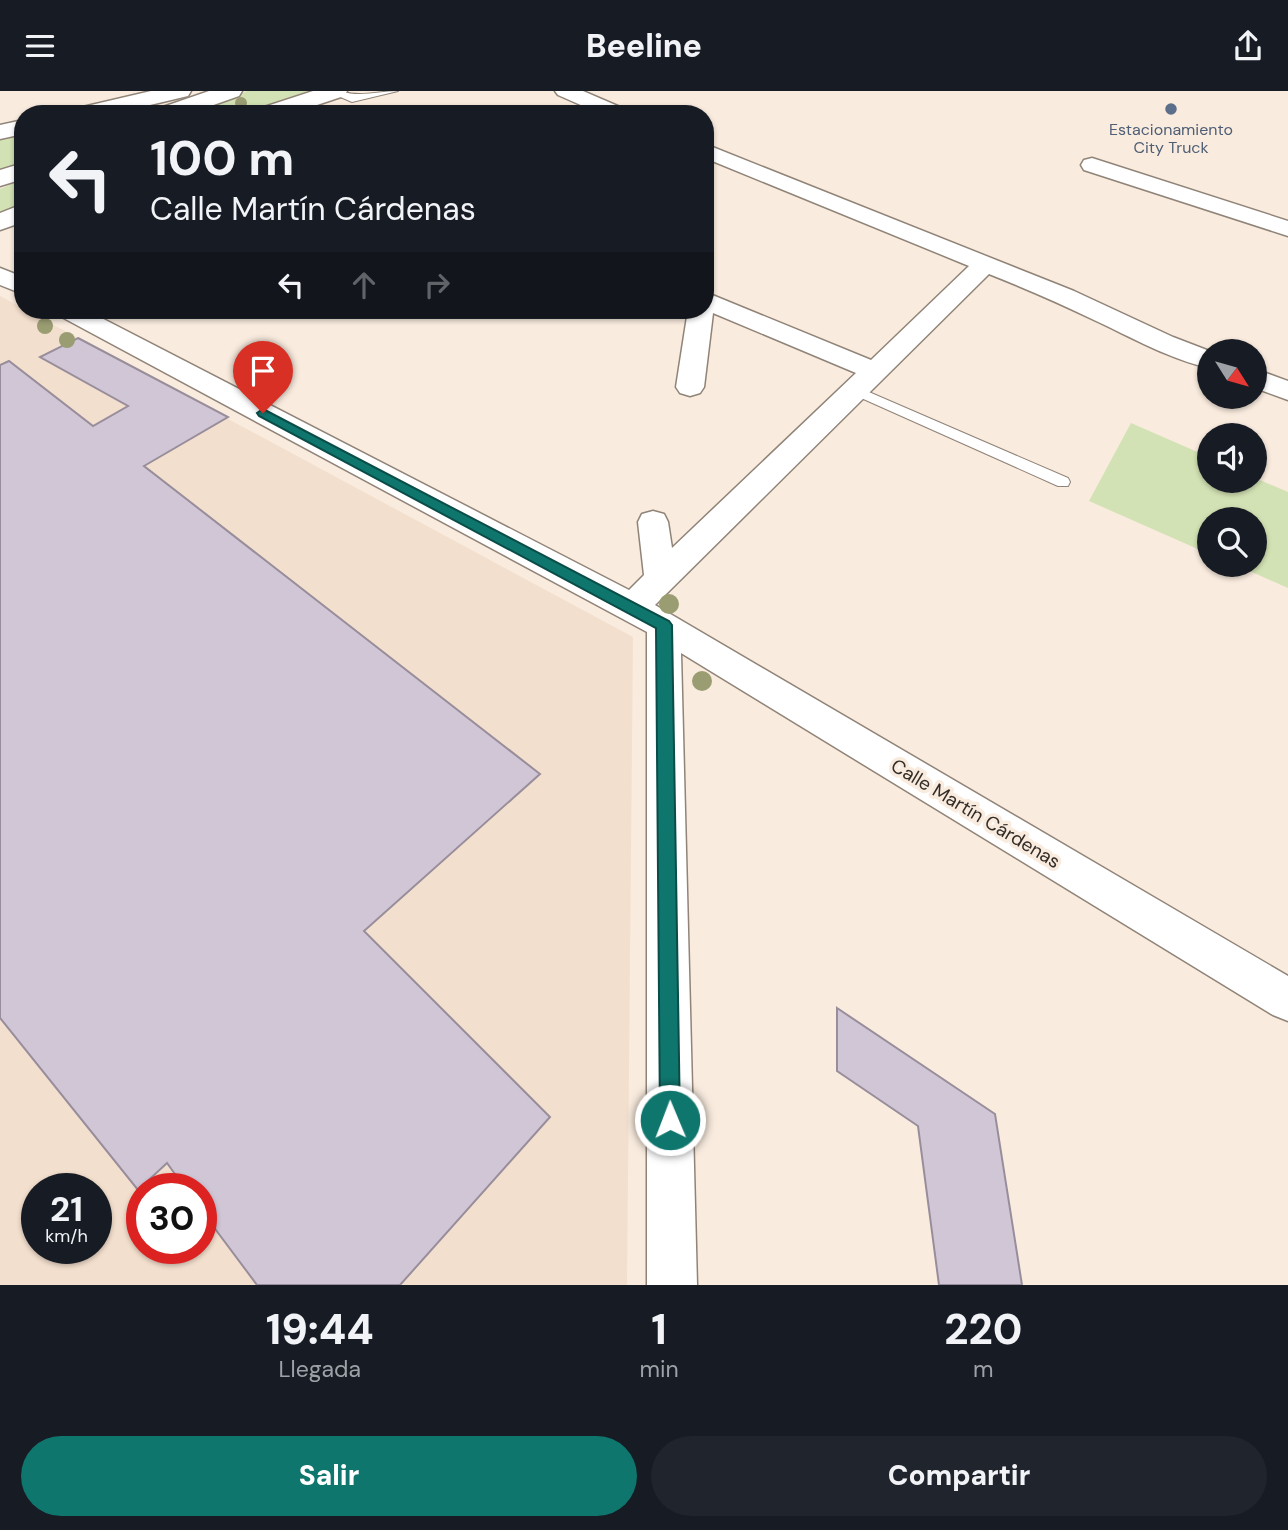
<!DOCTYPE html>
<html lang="es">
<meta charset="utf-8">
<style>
:root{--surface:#171b24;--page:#20242c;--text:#f1f3f6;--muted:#9ea1a6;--accent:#0f766e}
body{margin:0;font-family:"DM Sans",sans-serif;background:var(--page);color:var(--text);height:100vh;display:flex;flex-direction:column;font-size:26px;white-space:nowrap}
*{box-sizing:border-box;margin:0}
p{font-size:23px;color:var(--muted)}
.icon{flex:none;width:38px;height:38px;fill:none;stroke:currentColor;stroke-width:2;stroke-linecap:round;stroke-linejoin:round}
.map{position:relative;height:1194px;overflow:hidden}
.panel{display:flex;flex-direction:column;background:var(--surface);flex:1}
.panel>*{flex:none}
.top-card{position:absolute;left:14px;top:14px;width:700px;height:214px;border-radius:28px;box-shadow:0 2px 5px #0004;background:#171b24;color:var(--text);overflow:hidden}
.needle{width:46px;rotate:127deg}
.controls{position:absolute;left:1197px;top:248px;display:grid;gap:14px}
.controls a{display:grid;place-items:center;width:70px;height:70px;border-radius:50%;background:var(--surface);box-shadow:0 2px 5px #0004;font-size:35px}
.speed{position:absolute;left:21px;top:1082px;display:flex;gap:14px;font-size:35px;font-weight:700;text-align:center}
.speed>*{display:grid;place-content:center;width:91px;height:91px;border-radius:50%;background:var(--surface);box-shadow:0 2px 5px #0004;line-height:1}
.speed small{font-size:18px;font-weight:400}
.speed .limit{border:10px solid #d22;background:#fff;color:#111}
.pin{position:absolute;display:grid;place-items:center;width:60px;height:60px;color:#fff;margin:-72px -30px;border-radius:50% 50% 50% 0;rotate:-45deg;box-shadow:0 0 7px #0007}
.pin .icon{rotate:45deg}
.me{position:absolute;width:77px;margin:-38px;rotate:359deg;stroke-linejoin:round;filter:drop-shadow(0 0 5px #0008)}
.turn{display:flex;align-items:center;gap:24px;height:147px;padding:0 21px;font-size:32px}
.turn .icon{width:91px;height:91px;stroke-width:2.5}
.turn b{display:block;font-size:49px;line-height:60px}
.lanes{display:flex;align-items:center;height:66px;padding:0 21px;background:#0003;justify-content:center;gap:35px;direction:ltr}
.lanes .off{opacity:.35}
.eta{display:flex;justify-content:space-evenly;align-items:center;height:119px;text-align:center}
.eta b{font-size:42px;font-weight:800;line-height:49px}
.primary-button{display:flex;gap:14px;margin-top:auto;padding:14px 21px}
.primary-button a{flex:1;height:80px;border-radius:42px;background:var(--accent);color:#fff;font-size:28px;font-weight:800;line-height:80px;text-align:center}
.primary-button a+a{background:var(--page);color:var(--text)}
header{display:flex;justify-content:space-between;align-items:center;height:91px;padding:0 21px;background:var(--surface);font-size:32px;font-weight:800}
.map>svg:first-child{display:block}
</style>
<header><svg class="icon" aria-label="menu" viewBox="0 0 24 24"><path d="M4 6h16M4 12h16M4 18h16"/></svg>Beeline<svg class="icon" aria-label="share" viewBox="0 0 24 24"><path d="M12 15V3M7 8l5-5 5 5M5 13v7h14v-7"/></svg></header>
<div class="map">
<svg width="1288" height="1194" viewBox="0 0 1288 1194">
<rect width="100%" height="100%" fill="#f9ebde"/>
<path fill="#f3dfcd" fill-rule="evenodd" d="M 0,205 L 633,546 L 627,1194 L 0,1194 ZM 37,1097 L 96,1097 L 96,1157 L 37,1157 ZM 142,1097 L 201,1097 L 201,1157 L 142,1157 Z"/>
<g fill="#d3e2b4">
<polygon points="247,0 308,0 242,23 182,23"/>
<polygon points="23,41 23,70 0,79 0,46"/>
<polygon points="23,88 23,112 0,122 0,98"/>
<polygon points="1131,332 1209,366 1209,390 1255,390 1255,387 1288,401 1288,497 1236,474 1255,474 1255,429 1209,429 1209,463 1089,410"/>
</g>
<g fill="#d1c6d5" stroke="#988e9b" stroke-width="2">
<polygon points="78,247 228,326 144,375 540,683 364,840 550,1026 400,1194 257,1194 201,1119 201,1097 185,1097 167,1072 138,1099 0,927 0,274 9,270 93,335 128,315 40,266"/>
<polygon points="837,917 995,1023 1022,1194 939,1194 918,1035 837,980"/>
</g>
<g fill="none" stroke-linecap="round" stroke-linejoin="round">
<g stroke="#908478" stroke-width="2">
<g id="service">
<path d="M 341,0 C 359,7 379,0 398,0 L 352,11 L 329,1 Z"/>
<polygon points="855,295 1068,387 1070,391 1068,395 1058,395 850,302 850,296"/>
</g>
</g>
<g stroke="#908478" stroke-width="3">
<g id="minor">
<polygon points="555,0 583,0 627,19 630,23 601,23 558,4"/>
<path d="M 705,53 L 1074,200 L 1173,246 L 1212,261 L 1209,261 L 1209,277 C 1169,268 1131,246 1094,229 C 1059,212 1024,197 989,183 L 655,514 L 1288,885 L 1288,930 L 1273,924 L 681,562 L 697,1194 L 647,1194 L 647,541 L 58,224 L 54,219 L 86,219 L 629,499 L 644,484 L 638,431 L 642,423 L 653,420 L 664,423 L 668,431 L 672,457 L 856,282 L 713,222 L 704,296 L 700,302 L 690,305 L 680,302 L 676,296 L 688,219 L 705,219 L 705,201 L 871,269 L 969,175 L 705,67 Z"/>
<polygon points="1092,67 1288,130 1288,145 1084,79 1081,74 1084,69"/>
<polygon points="0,177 23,186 23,203 0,194"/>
<polygon points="1255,278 1288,290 1288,309 1255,297"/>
</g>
</g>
<g stroke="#908478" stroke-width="3">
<g id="primary">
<polygon points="151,0 191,0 188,5 112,23 71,23 74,18"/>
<polygon points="23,29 23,43 0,48 0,34"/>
</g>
</g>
<g stroke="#908478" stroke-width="3">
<g id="trunk">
<polygon points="209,0 242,0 239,5 188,23 154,23 157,18"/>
<polygon points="313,0 347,0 344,5 290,23 255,23 258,18"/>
<polygon points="23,72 23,88 0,95 0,79"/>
<polygon points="23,113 23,131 0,139 0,122"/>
</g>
</g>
<use href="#service" fill="#fff" fill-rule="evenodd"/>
<use href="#minor" fill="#fff" fill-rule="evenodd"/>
<use href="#primary" fill="#fff" fill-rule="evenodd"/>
<use href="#trunk" fill="#fff" fill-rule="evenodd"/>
</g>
<g fill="#9a9d72">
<circle cx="241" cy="12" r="6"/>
<circle cx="45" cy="235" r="8"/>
<circle cx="67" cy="249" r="8"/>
<circle cx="669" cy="513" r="10"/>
<circle cx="702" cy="590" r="10"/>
</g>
<polygon fill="#0f766e" stroke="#0a4d48" stroke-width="2" points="263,318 669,530 672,534 680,1029 677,1036 670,1039 663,1036 660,1029 656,537 259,325 257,322"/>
<circle fill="#5c6f8a" stroke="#f9ebde" stroke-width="2.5" cx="1171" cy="18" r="7"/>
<g text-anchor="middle" stroke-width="7" stroke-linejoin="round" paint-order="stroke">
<g font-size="16" fill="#4e5e75" stroke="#f9ebde">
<text x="1171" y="44">Estacionamiento<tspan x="1171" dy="18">City Truck</tspan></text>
</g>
<g font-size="19" fill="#332d28" stroke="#f9ebde">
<text transform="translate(976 722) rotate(31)" y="7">Calle Martín Cárdenas</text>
</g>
</g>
</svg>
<div class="controls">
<a><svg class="needle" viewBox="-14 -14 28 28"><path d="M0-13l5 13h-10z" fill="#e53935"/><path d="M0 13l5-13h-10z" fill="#9ea1a6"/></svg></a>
<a><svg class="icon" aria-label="sound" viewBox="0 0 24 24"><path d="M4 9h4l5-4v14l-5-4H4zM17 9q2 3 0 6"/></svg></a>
<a><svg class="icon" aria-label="search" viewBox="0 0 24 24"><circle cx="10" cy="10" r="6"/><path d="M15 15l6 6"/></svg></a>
</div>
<div class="speed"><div>21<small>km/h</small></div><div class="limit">30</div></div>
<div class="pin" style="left:263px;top:322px;background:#d93025"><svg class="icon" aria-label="arrive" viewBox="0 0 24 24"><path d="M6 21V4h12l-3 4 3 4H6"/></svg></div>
<svg class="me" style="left:670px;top:1029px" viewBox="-20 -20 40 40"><circle r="17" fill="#0f766e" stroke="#fff" stroke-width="3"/><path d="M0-11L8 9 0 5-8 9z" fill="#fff"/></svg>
<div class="top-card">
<div class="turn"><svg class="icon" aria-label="left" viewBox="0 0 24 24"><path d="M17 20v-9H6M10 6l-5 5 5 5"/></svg><div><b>100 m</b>Calle Martín Cárdenas</div></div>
<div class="lanes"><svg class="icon" aria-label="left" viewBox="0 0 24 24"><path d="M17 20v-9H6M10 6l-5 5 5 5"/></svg><svg class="icon off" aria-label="ahead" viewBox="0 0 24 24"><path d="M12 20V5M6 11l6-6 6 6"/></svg><svg class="icon off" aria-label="right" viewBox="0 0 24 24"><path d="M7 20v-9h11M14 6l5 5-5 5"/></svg></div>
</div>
</div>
<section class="panel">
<div class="eta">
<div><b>19:44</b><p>Llegada</p></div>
<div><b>1</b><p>min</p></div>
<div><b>220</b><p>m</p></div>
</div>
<div class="primary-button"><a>Salir</a><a>Compartir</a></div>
</section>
